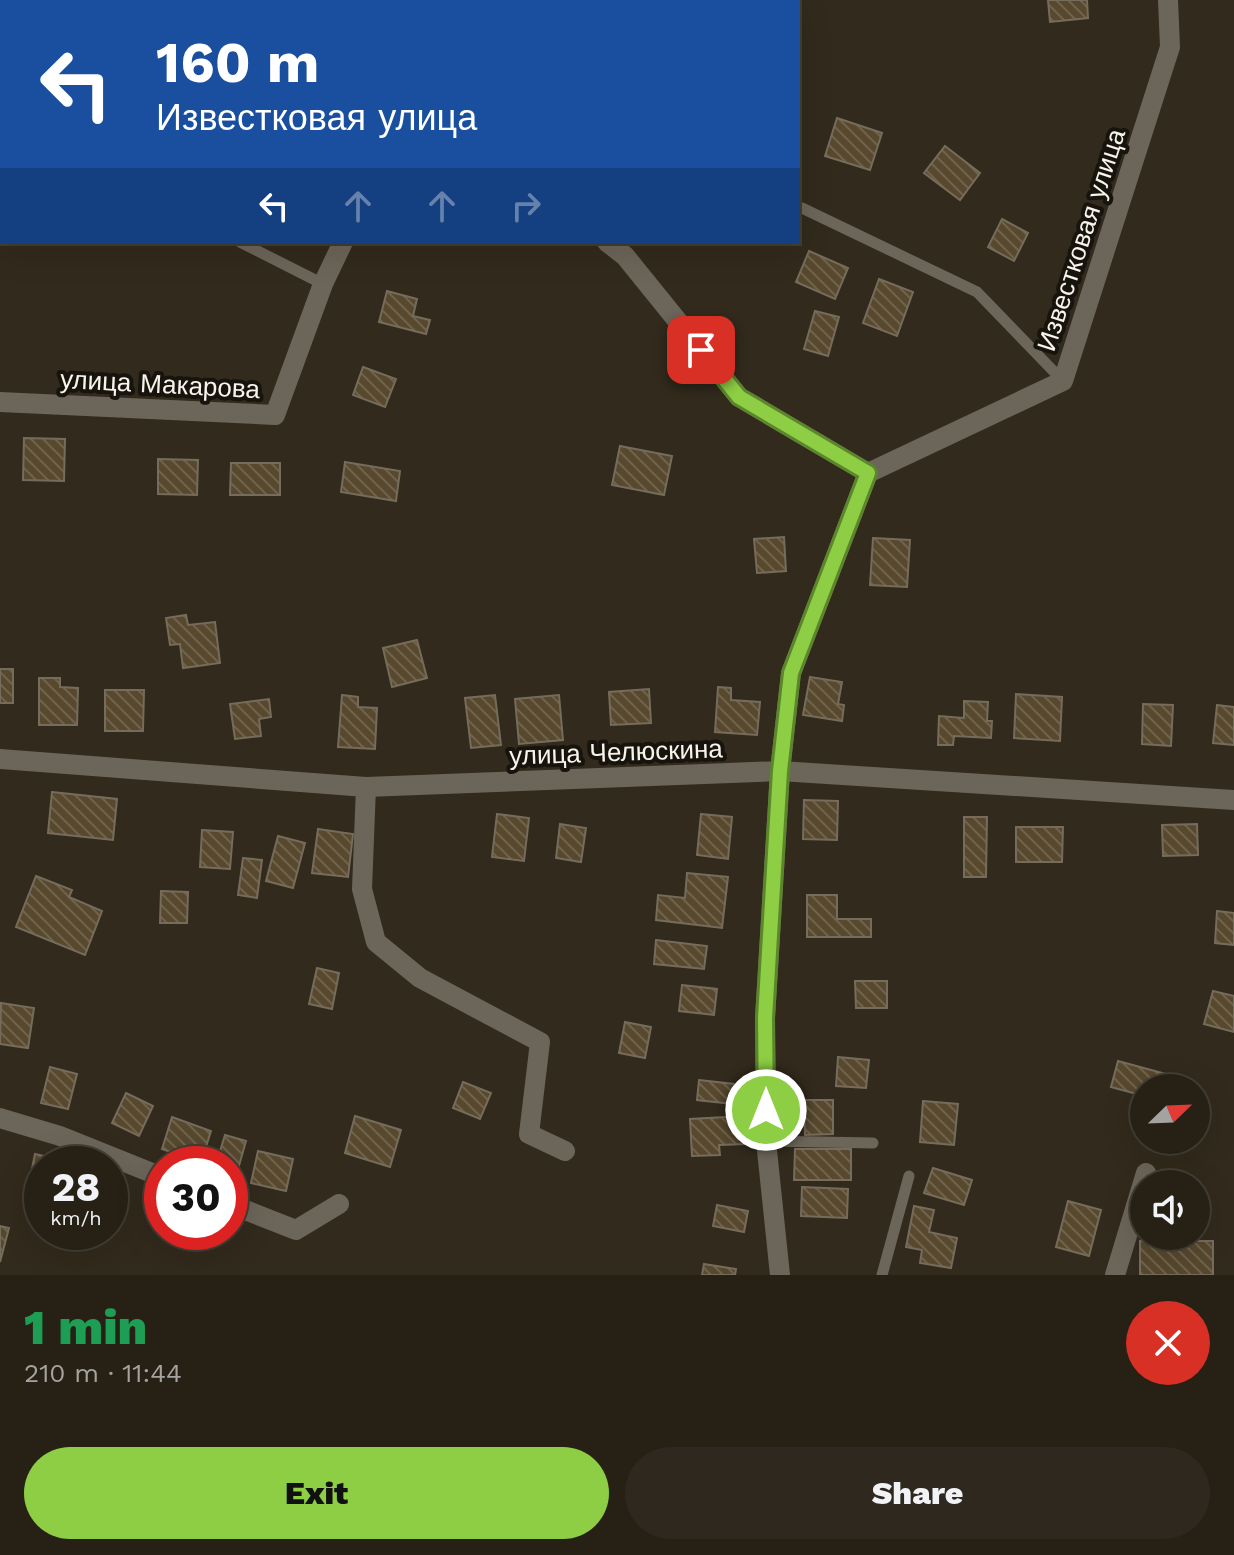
<!DOCTYPE html>
<meta charset="utf-8">
<style>
:root{--surface:#262015;--page:#2e281e;--text:#f1f3f6;--muted:#a4a3a0;--line:#423e34;--accent:#8dce44}
body{margin:0;font-family:"Work Sans",sans-serif;background:var(--page);color:var(--text);height:100vh;display:flex;flex-direction:column;font-size:30px;white-space:nowrap}
*{box-sizing:border-box;margin:0}
p{font-size:26px;color:var(--muted)}
.icon{flex:none;width:44px;height:44px;fill:none;stroke:currentColor;stroke-width:2;stroke-linecap:round;stroke-linejoin:round}
.map{position:relative;height:1275px;overflow:hidden}
.sheet{display:flex;flex-direction:column;background:var(--surface);flex:1}
.sheet>*{flex:none}
.guide{position:absolute;left:0px;top:0px;width:800px;height:244px;box-shadow:0 8px 32px #0002,0 0 0 2px var(--line);background:#1a4fa0;color:#fff;overflow:hidden}
.needle{width:52px;rotate:67deg}
.tools{position:absolute;left:1130px;top:1074px;display:grid;gap:16px}
.tools a{display:grid;place-items:center;width:80px;height:80px;border-radius:50%;background:var(--surface);box-shadow:0 8px 32px #0002,0 0 0 2px var(--line);font-size:40px}
.speed{position:absolute;left:24px;top:1146px;display:flex;gap:16px;font-size:40px;font-weight:700;text-align:center}
.speed>*{display:grid;place-content:center;width:104px;height:104px;border-radius:50%;background:var(--surface);box-shadow:0 8px 32px #0002,0 0 0 2px var(--line);line-height:1}
.speed small{font-size:20px;font-weight:400}
.speed .limit{border:12px solid #d22;background:#fff;color:#111}
.pin{position:absolute;display:grid;place-items:center;width:68px;height:68px;color:#fff;margin:-34px;border-radius:16px;box-shadow:0 4px 12px #0006}
.me{position:absolute;width:88px;margin:-44px;rotate:0deg;stroke-linejoin:round;filter:drop-shadow(0 0 6px #0008)}
.turn{display:flex;align-items:center;gap:28px;height:168px;padding:0 24px;font-size:36px}
.turn .icon{width:104px;height:104px;stroke-width:2.5}
.turn b{display:block;font-size:56px;line-height:68px}
.lanes{display:flex;align-items:center;height:76px;padding:0 24px;background:#0003;justify-content:center;gap:40px;direction:ltr}
.lanes .off{opacity:.35}
.round{display:grid;place-items:center;flex:none;width:84px;height:84px;border-radius:42px;background:var(--page)}
.head{display:flex;align-items:center;justify-content:space-between;height:136px;padding:0 24px}
h1{font-size:48px;font-weight:800;line-height:60px;color:#1e9e55}
.button{display:flex;gap:16px;margin-top:auto;padding:16px 24px}
.button a{flex:1;height:92px;border-radius:48px;background:var(--accent);color:#111;font-size:32px;font-weight:800;line-height:92px;text-align:center}
.button a+a{background:var(--page);color:var(--text)}
.map>svg:first-child{display:block}
</style>
<div class="map">
<svg width="1234" height="1275" viewBox="0 0 1234 1275">
<defs>
<pattern id="building-back-hatch" width="6" height="6" patternUnits="userSpaceOnUse" patternTransform="scale(2)"><rect width="6" height="6" fill="#57482e"/><path d="M-1 5l2 2M0 0l6 6M5-1l2 2" fill="none" stroke="#70634c"/></pattern>
</defs>
<rect width="100%" height="100%" fill="#322a1c"/>
<g fill="url(#building-back-hatch)" stroke="#766c5c" stroke-width="2">
<polygon points="715,0 758,0 714,2"/>
<polygon points="1048,0 1087,0 1088,18 1050,22"/>
<polygon points="837,118 882,133 870,170 825,156"/>
<polygon points="945,146 980,173 960,200 924,173"/>
<polygon points="1002,219 1028,233 1014,261 988,247"/>
<polygon points="809,251 848,268 835,299 796,282"/>
<polygon points="879,279 913,292 897,336 863,323"/>
<polygon points="387,291 417,299 413,316 430,320 426,334 379,322"/>
<polygon points="815,311 839,317 828,356 804,349"/>
<polygon points="363,367 396,379 385,407 353,395"/>
<polygon points="24,438 65,439 64,481 23,480"/>
<polygon points="620,446 672,456 664,495 612,485"/>
<polygon points="158,459 198,460 197,495 158,494"/>
<polygon points="345,462 400,471 396,501 341,492"/>
<polygon points="231,463 280,463 280,495 230,495"/>
<polygon points="784,537 786,571 757,573 754,539"/>
<polygon points="873,538 910,540 907,587 870,585"/>
<polygon points="186,615 188,625 215,622 220,663 183,668 180,644 170,645 166,618"/>
<polygon points="417,640 427,678 392,687 383,648"/>
<rect x="0" y="669" width="13" height="34"/>
<polygon points="810,677 842,682 838,704 844,705 842,721 803,715"/>
<polygon points="39,678 60,678 60,687 78,688 77,725 39,725"/>
<polygon points="718,687 731,688 731,700 760,702 757,735 715,732"/>
<polygon points="649,689 651,723 611,725 609,692"/>
<polygon points="105,690 144,690 143,731 105,731"/>
<polygon points="1016,694 1062,697 1060,741 1014,738"/>
<polygon points="342,695 358,697 358,707 377,708 375,749 338,747"/>
<polygon points="495,695 501,745 471,748 465,698"/>
<polygon points="559,695 563,740 519,744 515,699"/>
<polygon points="269,699 271,717 259,719 261,736 235,739 230,704"/>
<polygon points="964,701 988,702 987,721 992,721 991,738 954,736 953,745 938,745 939,716 964,718"/>
<polygon points="1143,704 1173,705 1171,746 1142,744"/>
<polygon points="1217,705 1234,707 1234,745 1213,743"/>
<polygon points="52,792 117,799 113,840 48,833"/>
<polygon points="804,800 838,801 837,840 803,839"/>
<polygon points="497,814 529,818 524,861 492,857"/>
<polygon points="701,814 732,817 728,859 697,855"/>
<polygon points="964,817 987,817 986,877 964,877"/>
<polygon points="560,824 586,828 581,862 556,858"/>
<polygon points="1197,824 1198,855 1163,856 1162,825"/>
<polygon points="1016,827 1063,827 1062,862 1016,862"/>
<polygon points="318,829 353,834 348,877 312,873"/>
<polygon points="202,830 233,832 230,869 200,867"/>
<polygon points="278,836 305,843 293,888 266,881"/>
<polygon points="243,858 262,860 257,898 238,895"/>
<polygon points="687,873 728,877 722,928 656,920 658,895 685,898"/>
<polygon points="36,876 72,890 69,897 102,911 85,955 16,927"/>
<polygon points="161,891 188,892 187,923 160,923"/>
<polygon points="807,895 837,895 837,919 871,919 871,937 807,937"/>
<polygon points="1217,911 1234,913 1234,945 1215,943"/>
<polygon points="656,940 707,946 704,969 654,964"/>
<polygon points="317,968 339,973 332,1009 309,1004"/>
<polygon points="855,981 887,981 887,1008 856,1008"/>
<polygon points="682,985 717,989 714,1015 679,1011"/>
<polygon points="1213,991 1234,996 1234,1032 1204,1024"/>
<polygon points="1,1003 34,1008 28,1048 0,1044"/>
<polygon points="625,1022 651,1027 645,1058 619,1053"/>
<polygon points="838,1057 869,1060 866,1088 836,1086"/>
<polygon points="1118,1061 1177,1077 1174,1088 1144,1088 1144,1096 1111,1087"/>
<polygon points="50,1067 77,1074 68,1109 41,1103"/>
<polygon points="699,1080 734,1084 732,1104 697,1100"/>
<polygon points="463,1082 491,1093 480,1119 453,1108"/>
<polygon points="126,1093 153,1106 139,1136 112,1123"/>
<polygon points="1144,1098 1144,1128 1136,1126"/>
<polygon points="804,1100 833,1100 833,1134 805,1135"/>
<polygon points="923,1101 958,1104 954,1145 920,1142"/>
<polygon points="355,1116 401,1130 390,1167 345,1153"/>
<polygon points="744,1116 746,1144 719,1145 720,1155 692,1156 690,1119"/>
<polygon points="172,1117 211,1131 201,1162 162,1149"/>
<polygon points="225,1135 246,1141 235,1180 230,1178 230,1164 216,1164"/>
<polygon points="795,1149 851,1149 851,1180 794,1180"/>
<polygon points="258,1151 293,1159 286,1191 251,1183"/>
<polygon points="35,1154 71,1162 70,1164 42,1164 42,1186 29,1183"/>
<polygon points="933,1168 972,1180 964,1205 924,1193"/>
<polygon points="802,1187 848,1189 847,1218 801,1216"/>
<polygon points="1068,1201 1101,1210 1089,1256 1056,1247"/>
<polygon points="110,1204 116,1207 110,1225"/>
<polygon points="717,1205 748,1211 744,1232 713,1226"/>
<polygon points="914,1206 934,1210 929,1232 957,1238 951,1268 920,1263 922,1250 906,1247"/>
<polygon points="0,1226 9,1228 0,1262"/>
<polygon points="87,1232 108,1232 106,1238"/>
<polygon points="172,1232 203,1232 195,1251 168,1241"/>
<rect x="1140" y="1241" width="73" height="34"/>
<polygon points="704,1264 736,1269 735,1275 702,1275"/>
</g>
<g fill="none" stroke-linecap="round" stroke-linejoin="round">
<g stroke="#6c6559" stroke-width="11">
<polyline points="86,0 87,2"/>
<polyline points="802,208 977,292 1063,381"/>
<polyline points="240,242 323,284"/>
<polyline points="766,1141 873,1143"/>
<polyline points="882,1275 909,1176"/>
</g>
<g stroke="#6c6559" stroke-width="20">
<polyline points="440,2 440,0"/>
<polyline points="607,242 625,256 739,397 868,473 1063,381 1170,47 1168,0"/>
<polyline points="0,402 275,415 323,284 343,242"/>
<polyline points="0,759 366,787 780,771 1234,800"/>
<polyline points="366,787 362,889 376,942 420,978 540,1042 529,1134 565,1151"/>
<polyline points="0,1118 60,1136 162,1177"/>
<polyline points="230,1204 296,1230 339,1204"/>
<polyline points="780,1275 766,1141 765,1018 780,771 791,673 868,473"/>
<polyline points="1115,1275 1146,1173"/>
</g>
</g>
<g fill="none" stroke-linecap="round" stroke-linejoin="round">
<g stroke="#5c862c" stroke-width="20">
<polyline id="route" points="701,350 739,397 868,473 791,673 780,771 765,1018 766,1110"/>
</g>
<use href="#route" stroke="#8dce44" stroke-width="14"/>
</g>
<g text-anchor="middle" stroke-width="8" stroke-linejoin="round" paint-order="stroke">
<g font-size="26" fill="#f9f4eb" stroke="#17130d">
<text transform="translate(1081 240) rotate(-72)" y="9">Известковая улица</text>
<text transform="translate(160 384) rotate(3)" y="9">улица Макарова</text>
<text transform="translate(616 752) rotate(-2)" y="9">улица Челюскина</text>
</g>
</g>
</svg>
<div class="tools">
<a><svg class="needle" viewBox="-14 -14 28 28"><path d="M0-13l5 13h-10z" fill="#e53935"/><path d="M0 13l5-13h-10z" fill="#a4a3a0"/></svg></a>
<a><svg class="icon" aria-label="sound" viewBox="0 0 24 24"><path d="M4 9h4l5-4v14l-5-4H4zM17 9q2 3 0 6"/></svg></a>
</div>
<div class="speed"><div>28<small>km/h</small></div><div class="limit">30</div></div>
<div class="pin" style="left:701px;top:350px;background:#d93025"><svg class="icon" aria-label="arrive" viewBox="0 0 24 24"><path d="M6 21V4h12l-3 4 3 4H6"/></svg></div>
<svg class="me" style="left:766px;top:1110px" viewBox="-20 -20 40 40"><circle r="17" fill="#8dce44" stroke="#fff" stroke-width="3"/><path d="M0-11L8 9 0 5-8 9z" fill="#fff"/></svg>
<div class="guide">
<div class="turn"><svg class="icon" aria-label="left" viewBox="0 0 24 24"><path d="M17 20v-9H6M10 6l-5 5 5 5"/></svg><div><b>160 m</b>Известковая улица</div></div>
<div class="lanes"><svg class="icon" aria-label="left" viewBox="0 0 24 24"><path d="M17 20v-9H6M10 6l-5 5 5 5"/></svg><svg class="icon off" aria-label="ahead" viewBox="0 0 24 24"><path d="M12 20V5M6 11l6-6 6 6"/></svg><svg class="icon off" aria-label="ahead" viewBox="0 0 24 24"><path d="M12 20V5M6 11l6-6 6 6"/></svg><svg class="icon off" aria-label="right" viewBox="0 0 24 24"><path d="M7 20v-9h11M14 6l5 5-5 5"/></svg></div>
</div>
</div>
<section class="sheet">
<div class="head"><div><h1>1 min</h1><p>210 m · 11:44</p></div><a class="round" style="background:#d93025;color:#fff"><svg class="icon" aria-label="close" viewBox="0 0 24 24"><path d="M6 6l12 12M18 6L6 18"/></svg></a></div>
<div class="button"><a>Exit</a><a>Share</a></div>
</section>
